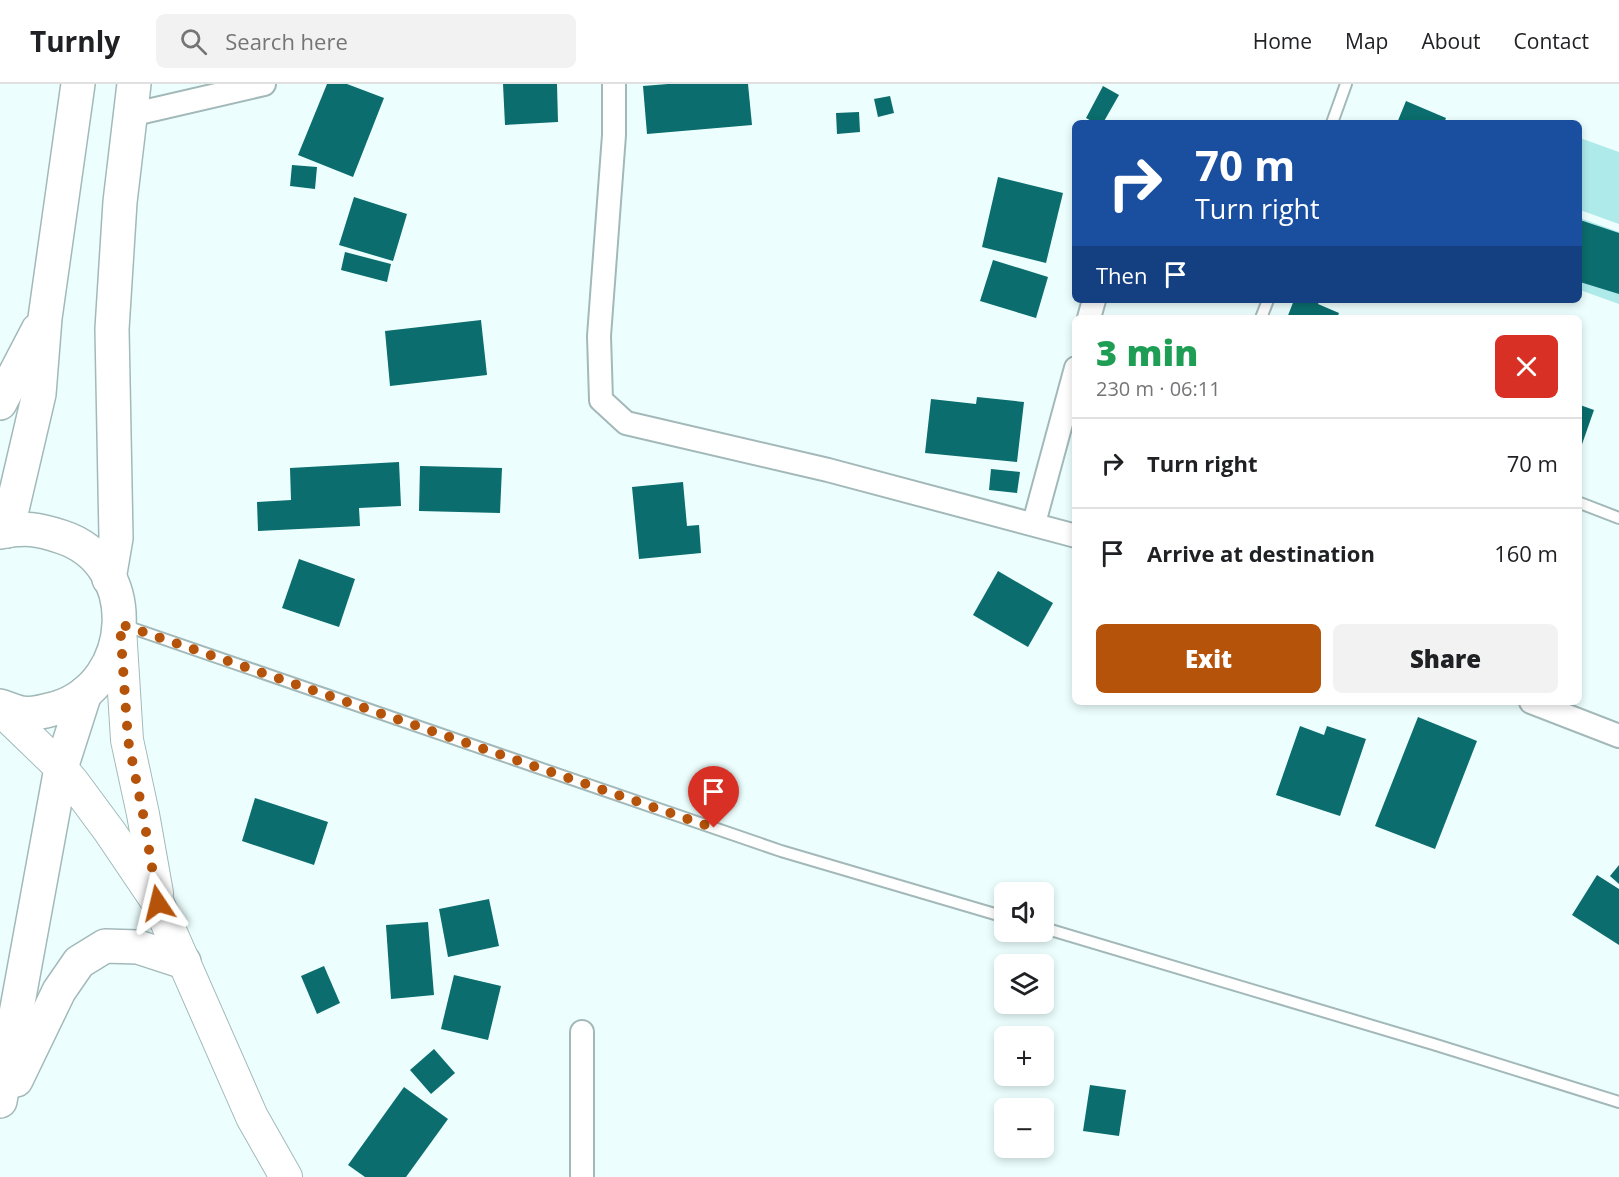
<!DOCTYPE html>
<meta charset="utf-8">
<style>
:root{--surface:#fff;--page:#f2f2f2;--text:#202124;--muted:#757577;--line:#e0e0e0;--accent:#b45309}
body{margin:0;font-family:"Open Sans",sans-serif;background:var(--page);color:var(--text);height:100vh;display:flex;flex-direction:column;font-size:22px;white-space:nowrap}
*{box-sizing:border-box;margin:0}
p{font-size:20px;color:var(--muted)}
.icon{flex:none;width:33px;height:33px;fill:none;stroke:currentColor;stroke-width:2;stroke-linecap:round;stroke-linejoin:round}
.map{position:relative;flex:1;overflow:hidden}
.side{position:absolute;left:1072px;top:231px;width:510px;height:390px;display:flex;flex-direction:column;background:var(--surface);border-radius:9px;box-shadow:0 3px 9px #0003}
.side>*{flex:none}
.banner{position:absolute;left:1072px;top:36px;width:510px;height:183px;border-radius:9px;box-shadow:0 3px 9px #0003;background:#1a4fa0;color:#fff;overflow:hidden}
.tools{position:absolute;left:994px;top:798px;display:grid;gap:12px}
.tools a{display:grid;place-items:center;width:60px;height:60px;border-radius:9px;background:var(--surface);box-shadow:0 3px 9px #0003;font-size:30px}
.pin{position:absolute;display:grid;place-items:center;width:51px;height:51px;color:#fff;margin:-62px -26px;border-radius:50% 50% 50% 0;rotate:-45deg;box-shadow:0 0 6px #0007}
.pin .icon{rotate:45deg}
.me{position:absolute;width:66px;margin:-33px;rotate:350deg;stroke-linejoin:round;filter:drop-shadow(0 0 4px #0008)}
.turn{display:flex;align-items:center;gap:21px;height:126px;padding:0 24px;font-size:27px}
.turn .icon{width:78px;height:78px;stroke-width:2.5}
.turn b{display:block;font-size:42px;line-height:51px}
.then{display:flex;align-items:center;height:57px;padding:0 24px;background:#0003;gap:12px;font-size:22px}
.round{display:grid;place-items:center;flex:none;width:63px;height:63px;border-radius:9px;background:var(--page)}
.headline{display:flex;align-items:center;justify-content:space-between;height:102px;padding:0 24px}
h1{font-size:36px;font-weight:800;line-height:45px;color:#1e9e55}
.button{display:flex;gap:12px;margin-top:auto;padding:12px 24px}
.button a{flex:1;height:69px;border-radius:9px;background:var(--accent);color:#fff;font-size:24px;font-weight:800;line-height:69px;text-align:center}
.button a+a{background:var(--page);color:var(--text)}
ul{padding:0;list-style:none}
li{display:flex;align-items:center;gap:18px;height:90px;padding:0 24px;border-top:2px solid var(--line)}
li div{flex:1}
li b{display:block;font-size:22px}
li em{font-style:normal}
header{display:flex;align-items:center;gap:36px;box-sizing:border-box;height:84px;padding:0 30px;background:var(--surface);border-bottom:2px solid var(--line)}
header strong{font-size:28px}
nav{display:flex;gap:33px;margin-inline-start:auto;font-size:21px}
.search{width:420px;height:54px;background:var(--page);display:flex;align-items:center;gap:15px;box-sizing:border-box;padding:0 21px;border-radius:9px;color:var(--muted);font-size:22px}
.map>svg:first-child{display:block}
</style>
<header>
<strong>Turnly</strong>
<div class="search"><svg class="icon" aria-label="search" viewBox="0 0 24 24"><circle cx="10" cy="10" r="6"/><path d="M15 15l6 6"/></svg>Search here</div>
<nav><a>Home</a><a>Map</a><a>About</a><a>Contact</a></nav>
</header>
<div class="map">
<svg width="1619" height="1093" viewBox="0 0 1619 1093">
<rect width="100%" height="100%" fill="#ecfffe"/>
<g fill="#aeeaea">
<polygon points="1580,54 1619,68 1619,140 1580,126"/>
<polygon points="1580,134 1619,148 1619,220 1580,206"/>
</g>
<g fill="#0b6d6d">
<polygon points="327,0 347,0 384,14 353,93 298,71"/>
<polygon points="503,0 557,0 558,38 505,41"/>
<polygon points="668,0 748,0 752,41 647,50 643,2"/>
<polygon points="1103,2 1119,11 1103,39 1095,39 1086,34"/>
<polygon points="890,12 894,29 878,33 874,15"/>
<polygon points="1406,17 1446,34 1444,39 1397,39"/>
<polygon points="859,28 860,48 837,50 836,29"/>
<polygon points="292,81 317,83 315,105 290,102"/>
<polygon points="998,93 1063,109 1046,179 982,163"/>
<polygon points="354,113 407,130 393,177 339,161"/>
<polygon points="1580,136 1619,149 1619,210 1580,198"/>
<polygon points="345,168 391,180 387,198 341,186"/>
<polygon points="993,176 1048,193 1036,234 980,217"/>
<polygon points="1294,216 1320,216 1318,220 1339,229 1337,234 1287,234"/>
<polygon points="481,236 487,291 390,302 385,247"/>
<polygon points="977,313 1024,318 1017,378 925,369 931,315 976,320"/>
<polygon points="1580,321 1594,326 1580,366"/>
<polygon points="399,378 401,422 359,424 360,442 258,447 257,418 291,416 290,384"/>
<polygon points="420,382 502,384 500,429 419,427"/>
<polygon points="991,385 1020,388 1017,409 989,406"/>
<polygon points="683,398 687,442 699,441 701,469 639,475 632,403"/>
<polygon points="299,475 355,495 339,543 282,524"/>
<polygon points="998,487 1053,519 1028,563 973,531"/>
<polygon points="1418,633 1477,657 1435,765 1375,742"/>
<polygon points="1300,642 1324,651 1327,642 1366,655 1340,732 1276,711"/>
<polygon points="255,714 328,738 314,781 242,757"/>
<polygon points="1619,781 1619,800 1610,792"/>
<polygon points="1597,791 1619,805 1619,861 1572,831"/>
<polygon points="489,815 499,862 448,873 439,825"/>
<polygon points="428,838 434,911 391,915 386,841"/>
<polygon points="324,882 340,919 317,930 301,892"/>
<polygon points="454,891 501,902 488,956 441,945"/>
<polygon points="434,965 455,989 431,1010 410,986"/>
<polygon points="1090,1001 1126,1006 1119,1052 1083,1047"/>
<polygon points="404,1003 448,1035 406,1093 365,1093 348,1081"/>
</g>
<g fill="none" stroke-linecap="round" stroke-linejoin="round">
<g stroke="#a3b9b9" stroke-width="14">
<g id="lane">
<polyline points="1332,39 1346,0"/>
<polyline points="1261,234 1268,216"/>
<polyline points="1580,419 1619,434"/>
<polyline points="123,541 781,767 1005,833"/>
<polyline points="1044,844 1433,960 1619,1018"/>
</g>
</g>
<g stroke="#a3b9b9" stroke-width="26">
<g id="street">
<polyline points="614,0 614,51 599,252 601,316 626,339 828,386 1076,452"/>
<polyline points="130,31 264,0"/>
<polyline points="1089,234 1094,216"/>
<polyline points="1034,439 1076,284"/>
<polyline points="1531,618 1619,652"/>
<polyline points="582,948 582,1093"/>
</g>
</g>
<g stroke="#a3b9b9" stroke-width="34">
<g id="secondary">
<polyline points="120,544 127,656 143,730 157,809"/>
<polyline points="0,625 61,684 73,698 110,748 158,819 252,1033 286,1093"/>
</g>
</g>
<g stroke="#a3b9b9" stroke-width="36">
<g id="primary">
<polyline points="0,319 38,246"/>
<polyline points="7,447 39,310 45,234 78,0"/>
<path d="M 0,448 C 25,443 38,445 62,453 C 142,479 136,599 57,624 C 46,627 33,631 22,629 C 15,628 7,624 0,622"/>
<polyline points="109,495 116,454 112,245 120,118 134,0"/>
<polyline points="16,996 59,907 79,878 105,862 138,863 184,878"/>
<polyline points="0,1017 61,684 85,609"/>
</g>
</g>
<use href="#lane" stroke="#fff" stroke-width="10"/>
<use href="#street" stroke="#fff" stroke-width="22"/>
<use href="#secondary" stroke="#fff" stroke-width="32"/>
<use href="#primary" stroke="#fff" stroke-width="33"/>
</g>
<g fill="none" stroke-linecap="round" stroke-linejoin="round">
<polyline stroke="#b45309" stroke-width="10" stroke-dasharray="0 18" points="158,819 143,730 128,656 120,540 714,744"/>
</g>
</svg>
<div class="tools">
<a><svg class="icon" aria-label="sound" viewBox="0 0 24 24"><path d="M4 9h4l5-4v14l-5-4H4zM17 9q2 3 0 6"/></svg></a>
<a><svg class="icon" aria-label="layers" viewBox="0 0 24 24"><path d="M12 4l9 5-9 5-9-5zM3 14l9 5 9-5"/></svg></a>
<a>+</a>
<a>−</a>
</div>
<div class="pin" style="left:714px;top:744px;background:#d93025"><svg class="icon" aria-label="arrive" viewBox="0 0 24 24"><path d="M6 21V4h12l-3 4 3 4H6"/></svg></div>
<svg class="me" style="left:158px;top:819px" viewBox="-20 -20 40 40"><path d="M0-17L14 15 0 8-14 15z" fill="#b45309" stroke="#fff" stroke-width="4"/></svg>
<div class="banner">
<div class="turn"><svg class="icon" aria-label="right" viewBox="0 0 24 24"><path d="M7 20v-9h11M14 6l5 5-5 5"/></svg><div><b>70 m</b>Turn right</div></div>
<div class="then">Then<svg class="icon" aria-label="arrive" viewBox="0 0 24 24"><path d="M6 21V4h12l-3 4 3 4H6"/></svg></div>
</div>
<section class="side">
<div class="headline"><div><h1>3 min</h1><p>230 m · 06:11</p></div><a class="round" style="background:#d93025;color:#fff"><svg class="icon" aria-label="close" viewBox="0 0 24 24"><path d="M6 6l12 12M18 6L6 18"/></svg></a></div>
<ul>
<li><svg class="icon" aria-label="right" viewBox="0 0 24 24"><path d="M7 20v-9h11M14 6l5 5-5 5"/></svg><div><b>Turn right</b></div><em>70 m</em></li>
<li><svg class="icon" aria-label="arrive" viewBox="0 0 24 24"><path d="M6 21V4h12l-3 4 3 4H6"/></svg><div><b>Arrive at destination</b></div><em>160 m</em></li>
</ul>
<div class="button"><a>Exit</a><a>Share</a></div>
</section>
</div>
